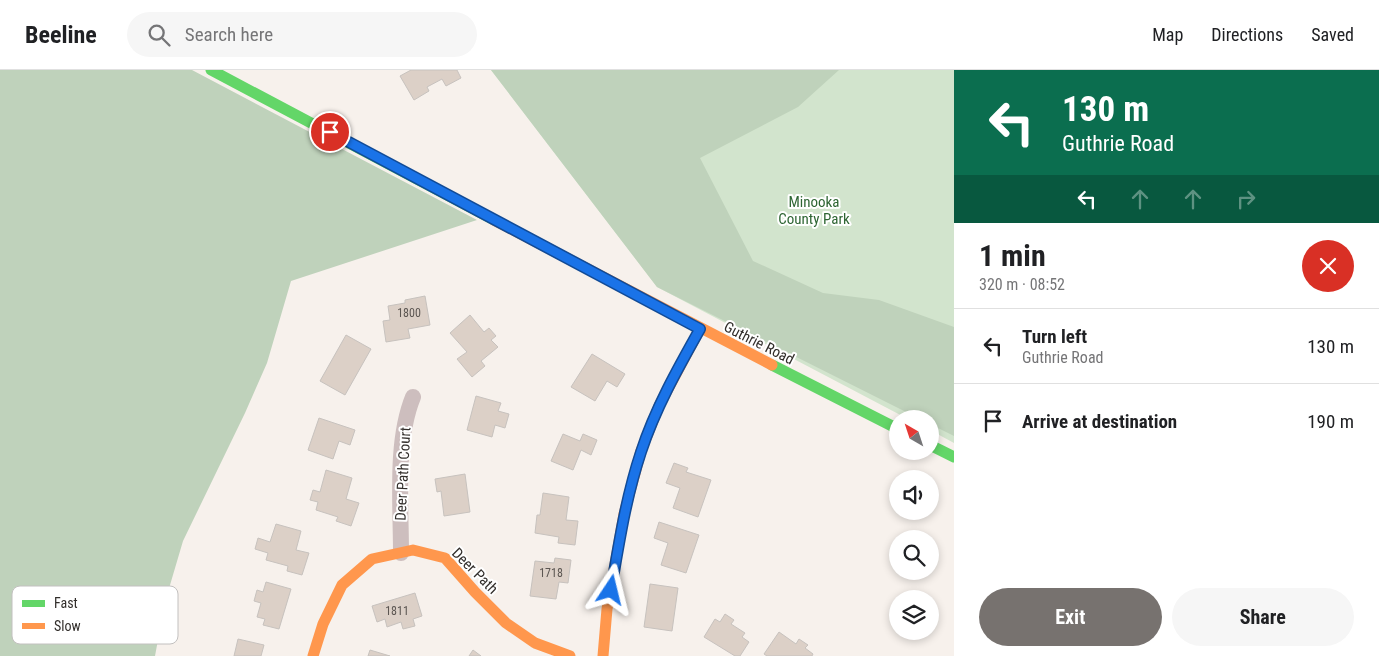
<!DOCTYPE html>
<meta charset="utf-8">
<style>
:root{--surface:#fff;--page:#f6f6f6;--text:#202124;--muted:#757577;--line:#e0e0e0;--accent:#77726f}
body{margin:0;font-family:"Roboto Condensed",sans-serif;background:var(--page);color:var(--text);height:100vh;display:flex;flex-direction:column;font-size:19px;white-space:nowrap}
*{box-sizing:border-box;margin:0}
p{font-size:16px;color:var(--muted)}
.icon{flex:none;width:28px;height:28px;fill:none;stroke:currentColor;stroke-width:2;stroke-linecap:round;stroke-linejoin:round}
.map{position:relative;flex:1;overflow:hidden}
.panel{display:flex;flex-direction:column;background:var(--surface);width:425px}
.panel>*{flex:none}
.top-card{background:#0b6e4f;color:#fff;overflow:hidden}
.needle{width:32px;rotate:321deg}
.fabs{position:absolute;left:889px;top:340px;display:grid;gap:10px}
.fabs a{display:grid;place-items:center;width:50px;height:50px;border-radius:50%;background:var(--surface);box-shadow:0 2px 8px #0003;font-size:25px}
.pin{position:absolute;display:grid;place-items:center;width:42px;height:42px;color:#fff;margin:-21px;border:2px solid #fff;border-radius:50%;box-shadow:0 1px 5px #0007}
.me{position:absolute;width:55px;margin:-28px;rotate:10deg;stroke-linejoin:round;filter:drop-shadow(0 0 4px #0008)}
.turn{display:flex;align-items:center;gap:18px;height:105px;padding:0 25px;font-size:22px}
.turn .icon{width:65px;height:65px;stroke-width:2.5}
.turn b{display:block;font-size:35px;line-height:42px}
.lanes{display:flex;align-items:center;height:48px;padding:0 25px;background:#0003;justify-content:center;gap:25px;direction:ltr}
.lanes .off{opacity:.35}
.round{display:grid;place-items:center;flex:none;width:52px;height:52px;border-radius:26px;background:var(--page)}
.headline{display:flex;align-items:center;justify-content:space-between;height:85px;padding:0 25px}
h1{font-size:30px;font-weight:700;line-height:38px}
.button{display:flex;gap:10px;margin-top:auto;padding:10px 25px}
.button a{flex:1;height:58px;border-radius:30px;background:var(--accent);color:#fff;font-size:20px;font-weight:700;line-height:58px;text-align:center}
.button a+a{background:var(--page);color:var(--text)}
ul{padding:0;list-style:none}
li{display:flex;align-items:center;gap:15px;height:75px;padding:0 25px;border-top:1px solid var(--line)}
li div{flex:1}
li b{display:block;font-size:19px}
li em{font-style:normal}
header{display:flex;align-items:center;gap:30px;box-sizing:border-box;height:70px;padding:0 25px;background:var(--surface);border-bottom:1px solid var(--line)}
header strong{font-size:24px}
nav{display:flex;gap:28px;margin-inline-start:auto;font-size:18px}
.search{width:350px;height:45px;background:var(--page);display:flex;align-items:center;gap:12px;box-sizing:border-box;padding:0 18px;border-radius:28px;color:var(--muted);font-size:19px}
main{display:flex;flex:1;min-height:0}
.map>svg:first-child{display:block}
</style>
<header>
<strong>Beeline</strong>
<div class="search"><svg class="icon" aria-label="search" viewBox="0 0 24 24"><circle cx="10" cy="10" r="6"/><path d="M15 15l6 6"/></svg>Search here</div>
<nav><a>Map</a><a>Directions</a><a>Saved</a></nav>
</header>
<main>
<div class="map">
<svg width="954" height="586" viewBox="0 0 954 586">
<rect width="100%" height="100%" fill="#f7f1ec"/>
<polygon fill="#d2e4cd" points="491,0 954,0 954,373 930,360 930,349 908,349 657,217"/>
<g fill="#bfd2bb">
<polygon points="0,0 192,0 477,150 291,211 267,293 245,343 183,471 165,532 155,586 0,586"/>
<polygon points="491,0 839,0 798,37 700,88 753,191 823,223 879,230 954,257 954,366 930,354 930,349 920,349 657,217"/>
</g>
<g fill="#dcd0c7" stroke="#c7c2be">
<polygon points="411,0 457,0 461,8 446,16 442,9 427,17 429,21 414,30 400,6"/>
<polygon points="425,226 430,255 408,259 410,268 386,272 383,251 390,250 388,236 405,233 405,230"/>
<polygon points="470,245 484,262 489,258 496,266 491,270 498,277 481,291 485,296 472,307 457,289 467,282 450,263"/>
<polygon points="346,265 371,279 345,325 320,311"/>
<polygon points="592,284 625,304 617,317 607,311 595,331 571,317"/>
<polygon points="476,326 501,333 498,341 509,344 505,358 495,355 492,367 467,360"/>
<polygon points="319,348 355,360 350,375 339,371 333,389 308,380"/>
<polygon points="563,364 580,371 583,364 597,370 591,385 581,380 573,400 551,391"/>
<polygon points="674,393 688,398 686,402 711,410 698,447 673,438 680,418 666,413"/>
<polygon points="326,400 352,408 346,429 359,433 351,456 336,451 338,447 316,440 318,432 310,430 313,420 320,422"/>
<polygon points="465,404 470,442 444,446 441,421 437,422 435,409"/>
<polygon points="543,423 569,427 566,450 578,451 575,475 558,473 559,467 535,463 537,445 540,445"/>
<polygon points="659,452 699,465 686,503 661,495 668,473 654,468"/>
<polygon points="276,454 301,461 296,480 309,483 302,505 287,501 288,496 266,490 268,483 255,479 258,468 270,472"/>
<polygon points="555,488 571,490 568,513 559,512 556,529 530,526 535,491 554,493"/>
<polygon points="266,512 291,519 279,559 263,555 265,549 257,547 261,533 254,531 257,520 263,522"/>
<polygon points="650,514 678,518 672,561 644,557"/>
<polygon points="415,523 422,546 413,549 415,556 403,559 401,552 387,557 385,549 377,552 372,536"/>
<polygon points="725,544 734,550 731,554 745,563 742,567 749,572 740,586 735,586 704,567 715,549 720,552"/>
<polygon points="779,562 796,574 799,569 808,575 805,578 813,584 812,586 767,586 764,584"/>
<polygon points="238,569 264,575 261,586 234,586"/>
<polygon points="370,580 390,586 368,586"/>
<polygon points="473,580 481,586 469,586"/>
</g>
<g fill="none" stroke-linecap="round" stroke-linejoin="round">
<path stroke="#cdbebe" stroke-width="16" d="M 401,483 C 401,434 395,371 413,327"/>
<g stroke="#63d668" stroke-width="11">
<polyline points="211,0 494,150"/>
<polyline points="772,295 898,359"/>
<polyline points="930,375 954,387"/>
</g>
<g stroke="#ff974d" stroke-width="11">
<polyline points="494,150 772,295"/>
<polyline points="313,586 323,554 342,515 372,489 413,480 445,488 475,522 506,553 535,573 570,586"/>
<polyline points="603,586 607,539 624,444 641,381 659,336 700,259"/>
</g>
</g>
<g fill="none" stroke-linecap="round" stroke-linejoin="round">
<g stroke="#114b97" stroke-width="12">
<path id="route" d="M 330,62 L 700,259 C 678,298 655,339 641,382 C 626,427 619,473 611,520"/>
</g>
<use href="#route" stroke="#1a73e8" stroke-width="9"/>
</g>
<g text-anchor="middle" stroke-width="4" stroke-linejoin="round" paint-order="stroke">
<g font-size="12" fill="#5c5652">
<text x="409" y="247">1800</text>
<text x="551" y="507">1718</text>
<text x="397" y="545">1811</text>
</g>
<g font-size="15" fill="#2e6533" stroke="#fff">
<text x="814" y="137">Minooka<tspan x="814" dy="17">County Park</tspan></text>
</g>
<g font-size="15" fill="#322e2b" stroke="#fff">
<text transform="translate(759 273) rotate(27)" y="5">Guthrie Road</text>
<text transform="translate(403 404) rotate(-87)" y="5">Deer Path Court</text>
<text transform="translate(475 501) rotate(45)" y="5">Deer Path</text>
</g>
</g>
<rect x="12" y="516" width="166" height="58" rx="8" fill="#fff" stroke="#c2c0bf" stroke-width="1"/>
<rect x="22" y="530" width="23" height="7" fill="#63d668"/>
<rect x="22" y="553" width="23" height="6" fill="#ff974d"/>
<g font-size="14" fill="#322e2b">
<text x="54" y="538">Fast</text>
<text x="54" y="561">Slow</text>
</g>
</svg>
<div class="fabs">
<a><svg class="needle" viewBox="-14 -14 28 28"><path d="M0-13l5 13h-10z" fill="#e53935"/><path d="M0 13l5-13h-10z" fill="#757577"/></svg></a>
<a><svg class="icon" aria-label="sound" viewBox="0 0 24 24"><path d="M4 9h4l5-4v14l-5-4H4zM17 9q2 3 0 6"/></svg></a>
<a><svg class="icon" aria-label="search" viewBox="0 0 24 24"><circle cx="10" cy="10" r="6"/><path d="M15 15l6 6"/></svg></a>
<a><svg class="icon" aria-label="layers" viewBox="0 0 24 24"><path d="M12 4l9 5-9 5-9-5zM3 14l9 5 9-5"/></svg></a>
</div>
<div class="pin" style="left:330px;top:62px;background:#d93025"><svg class="icon" aria-label="arrive" viewBox="0 0 24 24"><path d="M6 21V4h12l-3 4 3 4H6"/></svg></div>
<svg class="me" style="left:611px;top:520px" viewBox="-20 -20 40 40"><path d="M0-17L14 15 0 8-14 15z" fill="#1a73e8" stroke="#fff" stroke-width="4"/></svg>
</div>
<section class="panel">
<div class="top-card">
<div class="turn"><svg class="icon" aria-label="left" viewBox="0 0 24 24"><path d="M17 20v-9H6M10 6l-5 5 5 5"/></svg><div><b>130 m</b>Guthrie Road</div></div>
<div class="lanes"><svg class="icon" aria-label="left" viewBox="0 0 24 24"><path d="M17 20v-9H6M10 6l-5 5 5 5"/></svg><svg class="icon off" aria-label="ahead" viewBox="0 0 24 24"><path d="M12 20V5M6 11l6-6 6 6"/></svg><svg class="icon off" aria-label="ahead" viewBox="0 0 24 24"><path d="M12 20V5M6 11l6-6 6 6"/></svg><svg class="icon off" aria-label="right" viewBox="0 0 24 24"><path d="M7 20v-9h11M14 6l5 5-5 5"/></svg></div>
</div>
<div class="headline"><div><h1>1 min</h1><p>320 m · 08:52</p></div><a class="round" style="background:#d93025;color:#fff"><svg class="icon" aria-label="close" viewBox="0 0 24 24"><path d="M6 6l12 12M18 6L6 18"/></svg></a></div>
<ul>
<li><svg class="icon" aria-label="left" viewBox="0 0 24 24"><path d="M17 20v-9H6M10 6l-5 5 5 5"/></svg><div><b>Turn left</b><p>Guthrie Road</p></div><em>130 m</em></li>
<li><svg class="icon" aria-label="arrive" viewBox="0 0 24 24"><path d="M6 21V4h12l-3 4 3 4H6"/></svg><div><b>Arrive at destination</b></div><em>190 m</em></li>
</ul>
<div class="button"><a>Exit</a><a>Share</a></div>
</section>
</main>
